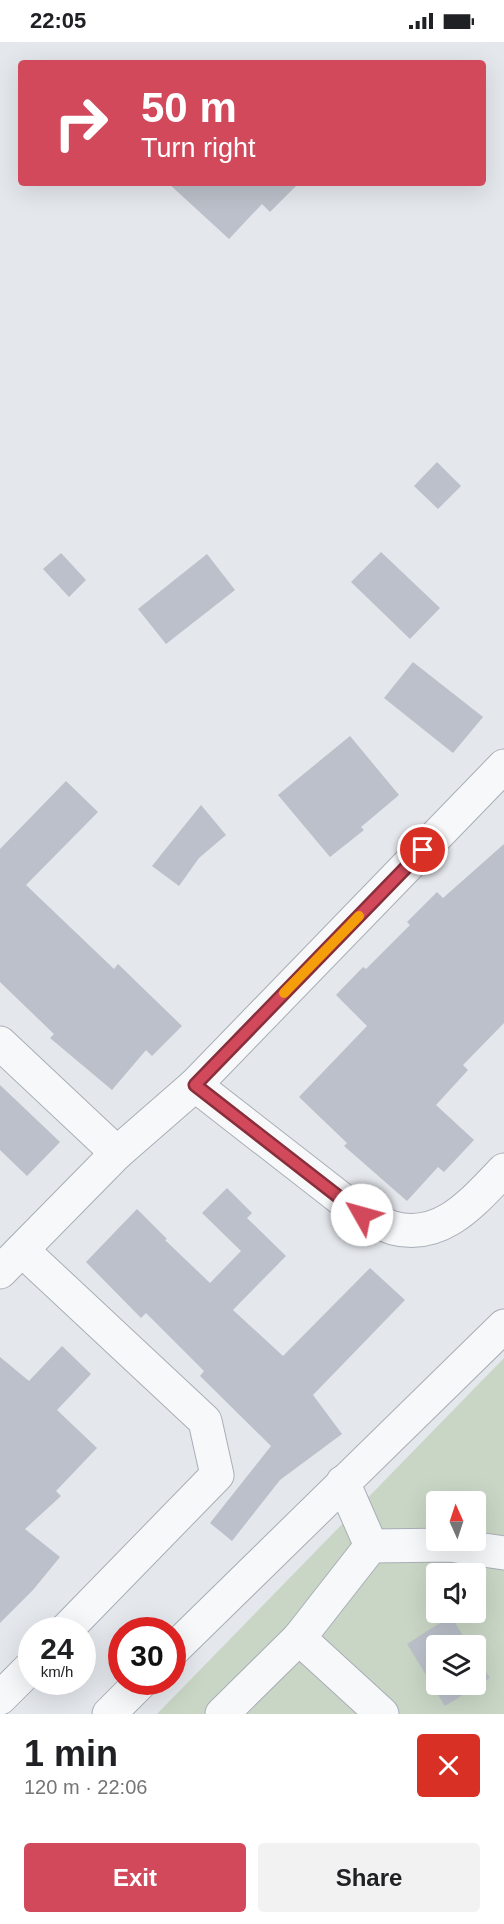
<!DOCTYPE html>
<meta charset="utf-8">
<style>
:root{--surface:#fff;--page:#f2f2f2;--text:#202124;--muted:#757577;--accent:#d1495b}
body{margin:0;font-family:Helvetica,sans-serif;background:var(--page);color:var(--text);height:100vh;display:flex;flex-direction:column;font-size:22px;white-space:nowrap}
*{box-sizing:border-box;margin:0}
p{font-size:20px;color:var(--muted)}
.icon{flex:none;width:33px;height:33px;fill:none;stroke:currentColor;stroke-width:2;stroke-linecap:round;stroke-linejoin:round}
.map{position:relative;height:1672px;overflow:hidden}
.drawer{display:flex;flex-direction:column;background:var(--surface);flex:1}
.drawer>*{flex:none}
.banner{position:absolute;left:18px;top:18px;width:468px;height:126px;border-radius:6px;box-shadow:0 6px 24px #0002;background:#d1495b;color:#fff;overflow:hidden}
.needle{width:39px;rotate:357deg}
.tools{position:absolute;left:426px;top:1449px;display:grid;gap:12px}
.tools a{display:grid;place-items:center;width:60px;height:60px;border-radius:6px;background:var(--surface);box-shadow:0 6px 24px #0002;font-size:30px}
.speed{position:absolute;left:18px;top:1575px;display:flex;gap:12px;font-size:30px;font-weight:700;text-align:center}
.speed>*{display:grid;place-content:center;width:78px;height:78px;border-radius:50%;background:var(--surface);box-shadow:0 6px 24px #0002;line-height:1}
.speed small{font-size:15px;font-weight:400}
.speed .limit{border:9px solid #d22;background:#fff;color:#111}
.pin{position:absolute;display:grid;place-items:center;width:51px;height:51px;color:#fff;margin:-26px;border:3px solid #fff;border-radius:50%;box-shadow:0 2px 6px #0007}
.me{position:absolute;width:66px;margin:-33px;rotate:308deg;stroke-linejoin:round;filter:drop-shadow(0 0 4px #0008)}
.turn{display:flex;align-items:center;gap:21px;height:126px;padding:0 24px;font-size:27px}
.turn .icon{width:78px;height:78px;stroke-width:2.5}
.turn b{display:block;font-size:42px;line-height:51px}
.round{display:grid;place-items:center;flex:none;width:63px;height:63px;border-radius:6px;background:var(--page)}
.head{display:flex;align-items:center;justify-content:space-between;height:102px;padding:0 24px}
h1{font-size:36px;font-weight:700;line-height:45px}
.cta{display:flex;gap:12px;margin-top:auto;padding:12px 24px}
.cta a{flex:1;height:69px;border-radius:6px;background:var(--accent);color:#fff;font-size:24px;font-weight:700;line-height:69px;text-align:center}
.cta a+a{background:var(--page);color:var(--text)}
.status{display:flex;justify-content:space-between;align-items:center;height:42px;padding:0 30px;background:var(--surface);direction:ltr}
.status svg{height:16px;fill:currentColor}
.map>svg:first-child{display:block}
</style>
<div class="status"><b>22:05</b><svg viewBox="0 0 49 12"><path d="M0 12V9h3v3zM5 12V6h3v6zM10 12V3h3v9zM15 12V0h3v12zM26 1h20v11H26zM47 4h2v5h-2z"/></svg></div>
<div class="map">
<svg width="504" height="1672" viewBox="0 0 504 1672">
<rect width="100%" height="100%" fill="#e4e7ec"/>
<path fill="#c9d6c5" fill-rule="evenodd" d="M 504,1316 L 504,1672 L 157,1672 ZM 436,1460 L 476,1460 L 476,1498 L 436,1498 ZM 436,1532 L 476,1532 L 476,1570 L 436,1570 ZM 436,1604 L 476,1604 L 476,1642 L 436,1642 Z"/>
<g fill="#bbc0ca">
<polygon points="168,141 299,141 270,170 262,162 229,197"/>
<polygon points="437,420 461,444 438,467 414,444"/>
<polygon points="381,510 440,566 410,597 351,540"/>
<polygon points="61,511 86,538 69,555 43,527"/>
<polygon points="207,512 235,548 166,602 138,567"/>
<polygon points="413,620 483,675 453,711 384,656"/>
<polygon points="350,694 399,753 361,785 364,788 330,815 278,753"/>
<polygon points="66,739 98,770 26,843 114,927 118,922 182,984 152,1014 146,1008 112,1048 50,996 54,992 0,940 0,807"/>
<polygon points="201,763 226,793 199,816 179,844 152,824"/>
<polygon points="504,802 504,981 463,1023 468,1028 436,1063 474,1098 444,1130 438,1125 407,1159 344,1104 347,1101 299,1055 367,984 336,953 363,925 366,927 410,883 407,880 437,850 443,856"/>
<polygon points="0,1043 60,1100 27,1134 0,1108"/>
<polygon points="227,1146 252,1171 247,1176 286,1214 233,1268 283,1314 370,1226 405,1258 313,1353 342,1392 280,1438 232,1499 210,1481 271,1404 200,1334 204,1329 146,1271 141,1276 86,1220 137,1167 167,1197 165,1198 210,1241 241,1209 202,1171"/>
<polygon points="62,1304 91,1332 57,1368 97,1406 56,1449 61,1454 25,1487 60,1515 33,1548 0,1581 0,1315 29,1339"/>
<polygon points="451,1574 469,1604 436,1604 436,1642 476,1642 476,1614 490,1636 445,1664 407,1602"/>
</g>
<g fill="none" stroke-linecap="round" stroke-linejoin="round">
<g stroke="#a9aeb7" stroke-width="35">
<g id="minor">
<polyline points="0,1001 117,1111"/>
<path d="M 195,1043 L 362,1173 C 372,1177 383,1183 393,1186 C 442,1199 474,1159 504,1128"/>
<polyline points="22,1208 205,1379 217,1433 66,1588"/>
<polyline points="0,1230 117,1111 195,1043 504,724"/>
<polyline points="343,1440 371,1504"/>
<polyline points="371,1504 449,1503 504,1511"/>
<polyline points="299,1596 382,1672"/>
<polyline points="172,1609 504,1284"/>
<polyline points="0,1656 32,1624"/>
<polyline points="109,1672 141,1640"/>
<polyline points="222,1672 299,1596 371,1504"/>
</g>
</g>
<use href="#minor" stroke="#f7f8fa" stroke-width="33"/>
</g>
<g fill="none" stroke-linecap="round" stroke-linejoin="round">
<g stroke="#882f3b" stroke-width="15">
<polyline id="route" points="362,1173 195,1043 423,808"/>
</g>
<use href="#route" stroke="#d1495b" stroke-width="10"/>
<polyline stroke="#f59e0b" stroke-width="10" points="284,951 359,874"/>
</g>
</svg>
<div class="tools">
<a><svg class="needle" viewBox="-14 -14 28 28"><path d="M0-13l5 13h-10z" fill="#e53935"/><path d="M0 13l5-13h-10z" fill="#757577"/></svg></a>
<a><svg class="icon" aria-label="sound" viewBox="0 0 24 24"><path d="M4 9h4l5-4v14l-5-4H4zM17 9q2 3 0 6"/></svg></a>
<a><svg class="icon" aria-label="layers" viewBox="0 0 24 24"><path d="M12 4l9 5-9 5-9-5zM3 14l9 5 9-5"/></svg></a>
</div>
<div class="speed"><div>24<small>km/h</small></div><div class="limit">30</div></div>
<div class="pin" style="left:423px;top:808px;background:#d93025"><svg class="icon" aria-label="arrive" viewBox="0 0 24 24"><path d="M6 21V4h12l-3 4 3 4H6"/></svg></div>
<svg class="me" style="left:362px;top:1173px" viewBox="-20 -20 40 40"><circle r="19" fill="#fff"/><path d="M0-13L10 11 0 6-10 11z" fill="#d1495b"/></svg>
<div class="banner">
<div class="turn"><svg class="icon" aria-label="right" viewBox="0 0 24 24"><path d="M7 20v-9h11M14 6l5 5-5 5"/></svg><div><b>50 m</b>Turn right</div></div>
</div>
</div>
<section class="drawer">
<div class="head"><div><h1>1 min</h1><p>120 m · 22:06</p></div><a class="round" style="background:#d93025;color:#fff"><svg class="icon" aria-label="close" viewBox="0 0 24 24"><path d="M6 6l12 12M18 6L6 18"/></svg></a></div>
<div class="cta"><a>Exit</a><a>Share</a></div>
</section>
